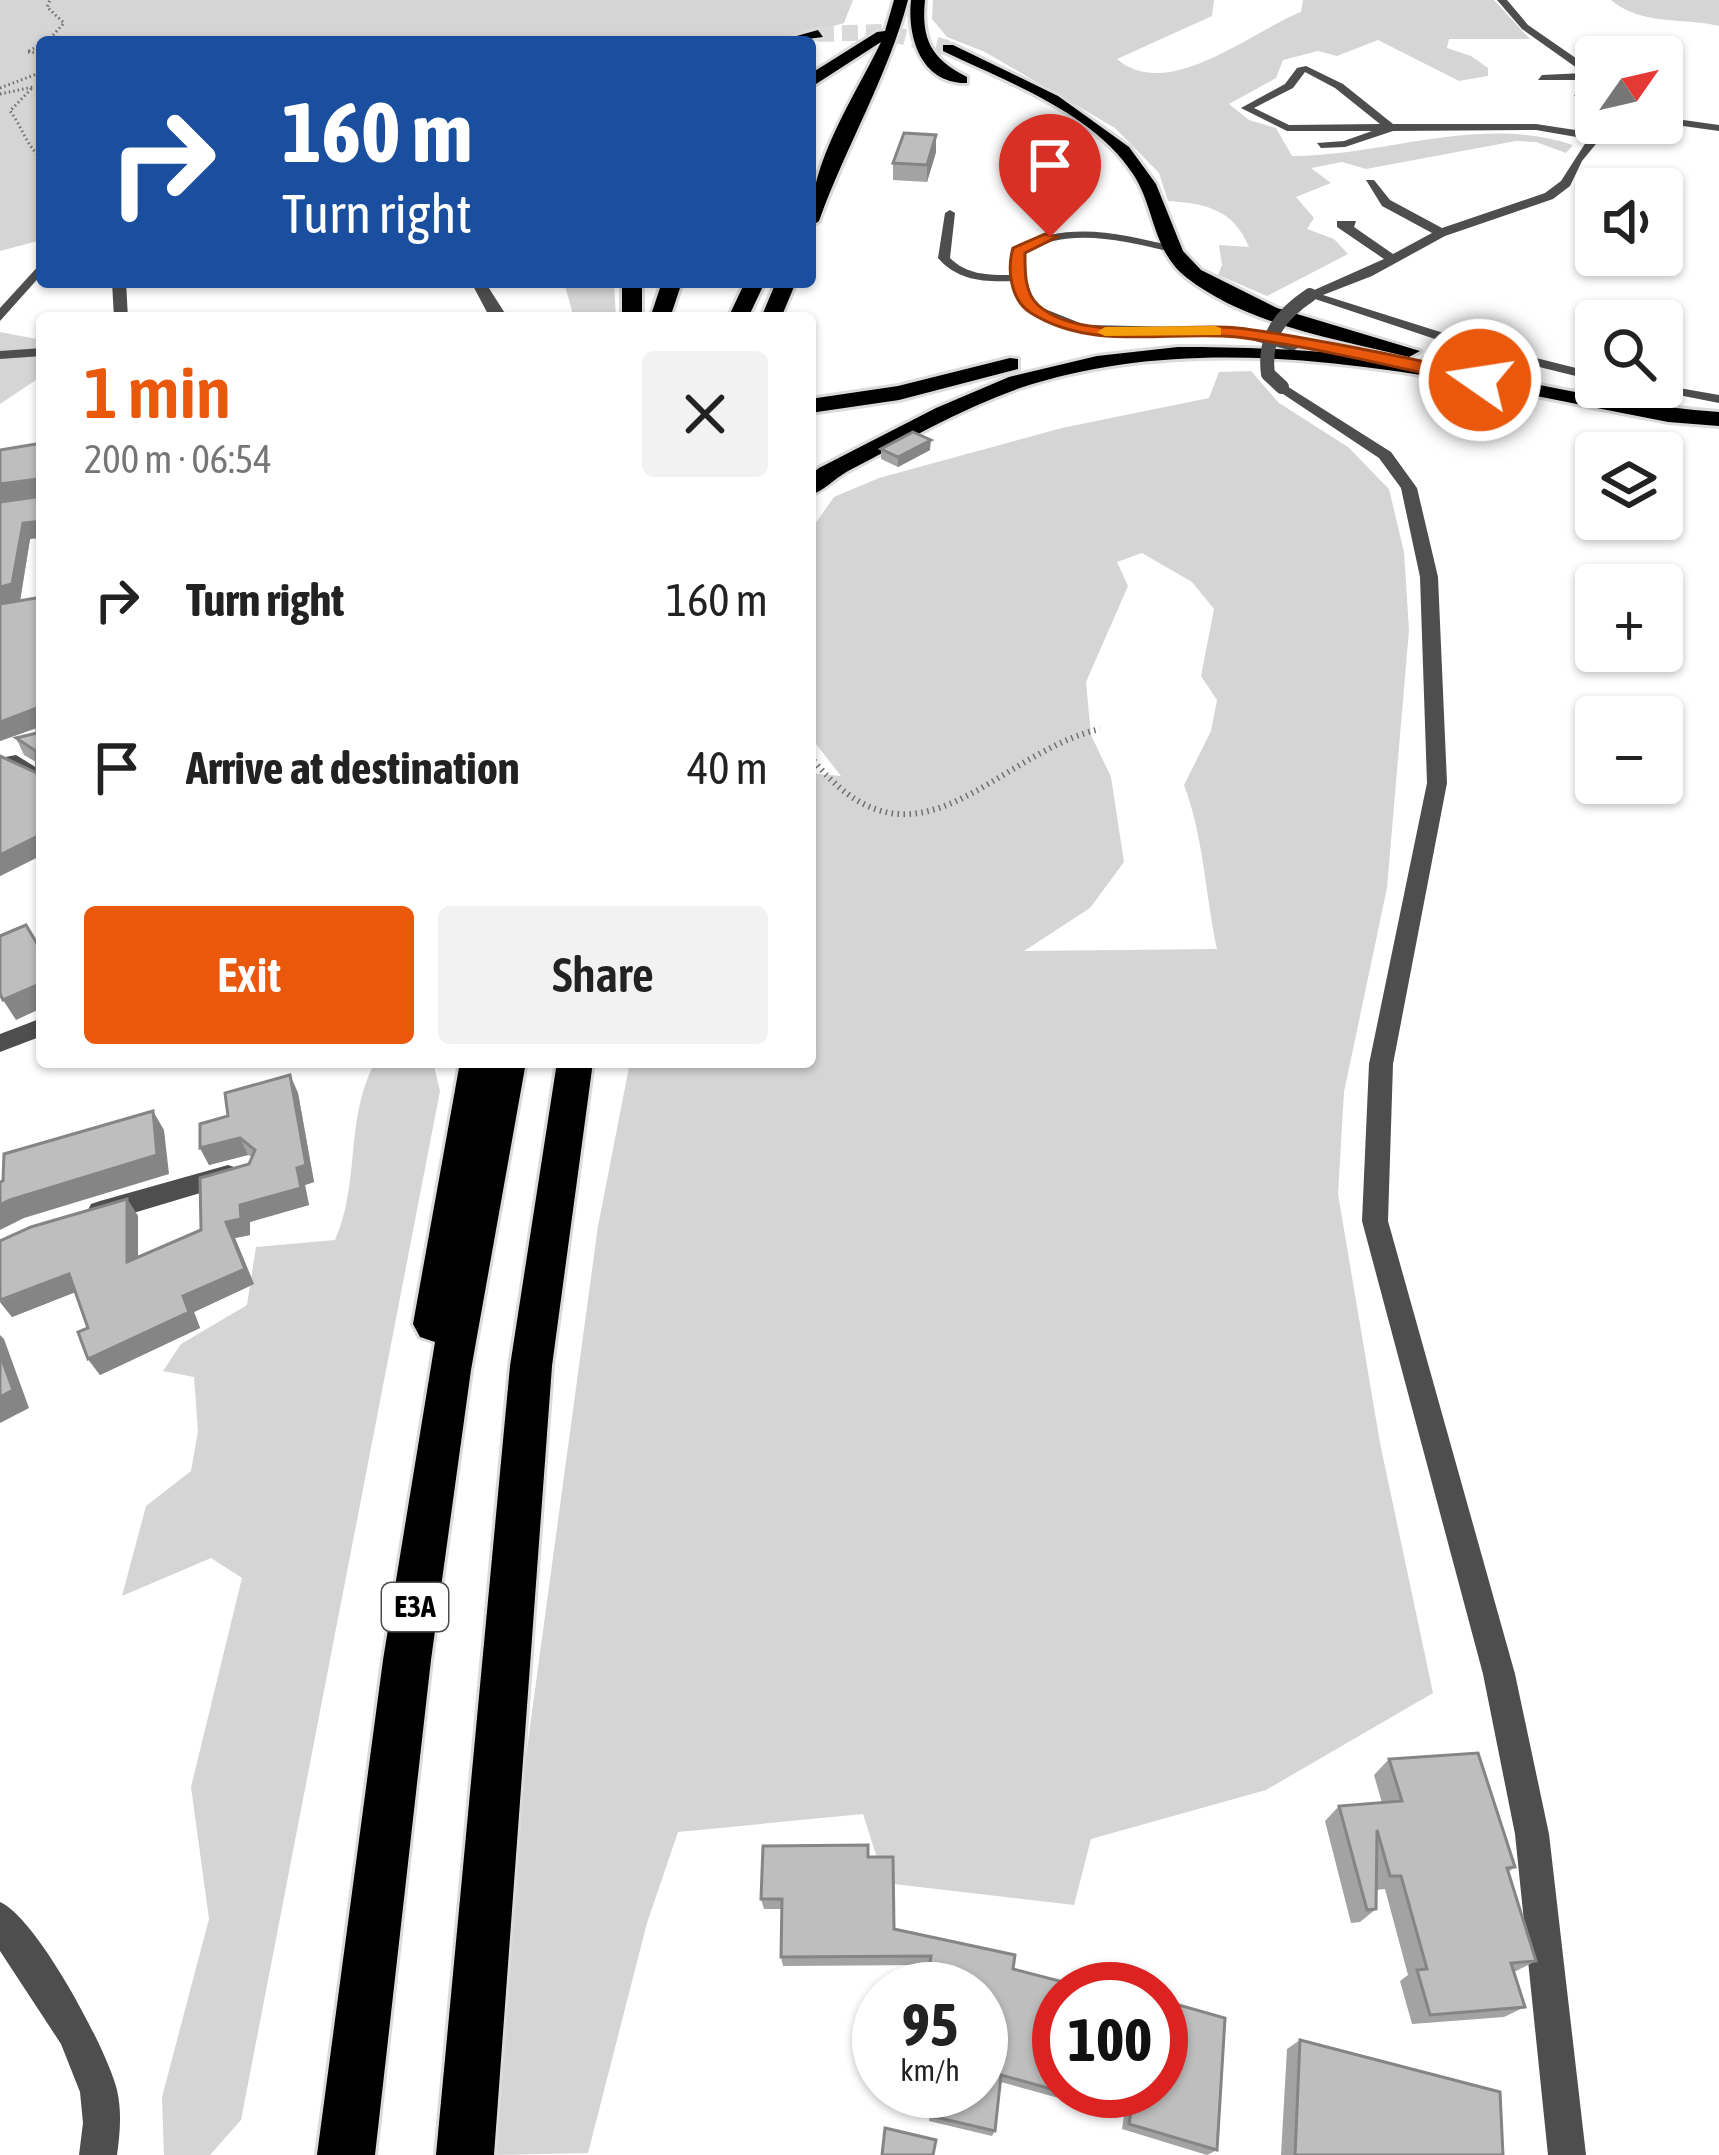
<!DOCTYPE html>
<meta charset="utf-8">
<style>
:root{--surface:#fff;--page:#f2f2f2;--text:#222;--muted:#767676;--accent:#ea580c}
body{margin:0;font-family:"Asap Condensed",sans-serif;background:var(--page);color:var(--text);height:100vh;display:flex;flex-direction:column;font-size:45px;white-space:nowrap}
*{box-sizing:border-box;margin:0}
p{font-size:39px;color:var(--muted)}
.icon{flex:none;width:66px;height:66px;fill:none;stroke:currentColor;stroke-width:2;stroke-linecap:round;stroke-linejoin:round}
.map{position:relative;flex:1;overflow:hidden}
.drawer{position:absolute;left:36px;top:312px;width:780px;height:756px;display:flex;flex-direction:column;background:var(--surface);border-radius:12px;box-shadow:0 3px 9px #0004}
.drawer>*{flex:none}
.hud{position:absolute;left:36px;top:36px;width:780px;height:252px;border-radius:12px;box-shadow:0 3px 9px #0004;background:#1a4fa0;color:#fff;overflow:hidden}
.needle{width:78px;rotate:56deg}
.tools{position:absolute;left:1575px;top:36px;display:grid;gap:24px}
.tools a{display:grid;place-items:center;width:108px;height:108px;border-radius:12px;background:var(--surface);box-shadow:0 3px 9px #0004;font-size:60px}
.speed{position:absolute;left:852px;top:1962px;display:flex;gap:24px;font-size:60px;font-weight:700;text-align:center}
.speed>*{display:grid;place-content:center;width:156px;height:156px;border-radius:50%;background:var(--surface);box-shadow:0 3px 9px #0004;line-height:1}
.speed small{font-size:30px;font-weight:400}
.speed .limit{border:18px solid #d22;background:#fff;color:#111}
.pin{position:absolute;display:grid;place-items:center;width:102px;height:102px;color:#fff;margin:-123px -51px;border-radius:50% 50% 50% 0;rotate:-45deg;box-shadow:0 0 12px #0007}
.pin .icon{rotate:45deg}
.me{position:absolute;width:132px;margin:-66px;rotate:283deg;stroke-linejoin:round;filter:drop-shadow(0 0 9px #0008)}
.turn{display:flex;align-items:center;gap:42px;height:252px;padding:0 48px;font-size:54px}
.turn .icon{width:156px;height:156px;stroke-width:2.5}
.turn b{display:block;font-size:84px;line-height:102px}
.round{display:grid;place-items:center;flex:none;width:126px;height:126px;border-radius:12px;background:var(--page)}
.overview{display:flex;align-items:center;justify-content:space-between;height:204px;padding:0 48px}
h1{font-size:72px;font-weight:600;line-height:90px;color:var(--accent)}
.cta{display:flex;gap:24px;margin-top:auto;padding:24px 48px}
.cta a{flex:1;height:138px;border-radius:12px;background:var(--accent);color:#fff;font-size:48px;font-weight:600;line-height:138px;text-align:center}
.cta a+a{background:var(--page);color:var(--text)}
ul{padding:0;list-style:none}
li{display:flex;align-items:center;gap:36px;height:168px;padding:0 48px}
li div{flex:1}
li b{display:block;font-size:45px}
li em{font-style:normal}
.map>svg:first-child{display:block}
</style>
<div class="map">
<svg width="1719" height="2155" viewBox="0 0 1719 2155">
<rect width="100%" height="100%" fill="#fff"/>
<g fill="#d5d5d5" fill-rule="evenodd">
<polygon points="0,0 853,0 844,23 776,42 42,42 42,240 0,251"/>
<path d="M 933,0 L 1214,0 L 1212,16 L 1117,59 C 1167,103 1252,31 1301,12 L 1303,0 L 1494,0 L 1530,39 L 1449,39 L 1447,48 L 1471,56 L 1488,68 L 1488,76 L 1459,81 L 1378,40 L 1337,56 L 1318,51 L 1283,60 L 1276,78 L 1229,104 L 1249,120 L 1276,128 L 1292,156 C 1387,156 1478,114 1573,145 L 1566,153 L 1536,142 L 1516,141 L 1366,169 L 1342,162 L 1311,168 L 1331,183 L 1296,197 L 1314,218 L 1307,229 L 1334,239 L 1348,254 L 1267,296 L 1218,275 L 1222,265 L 1219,245 L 1249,247 C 1233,209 1207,204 1168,201 L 1159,173 L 1115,128 L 985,52 L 947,37 L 932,19 Z"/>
<path d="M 1611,0 L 1719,0 L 1719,26 C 1681,17 1642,26 1611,0 Z"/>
<polygon points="564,282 614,282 616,318 574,318"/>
<polygon points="0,332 42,340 42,376 0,404"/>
<path d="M 1251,371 L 1279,403 L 1348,447 L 1389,489 L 1404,552 L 1409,630 L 1387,888 L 1344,1092 L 1338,1194 L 1380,1443 L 1433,1693 L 1266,1790 L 1091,1839 L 1074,1905 L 885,1883 L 863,1814 L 678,1832 L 647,1923 L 588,2153 L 492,2155 L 504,1918 L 598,1226 L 630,1062 L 810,1062 L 810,773 L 841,776 L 810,736 L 810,531 L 834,497 L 879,478 L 1062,428 L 1209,398 L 1219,372 ZM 1142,553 L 1192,582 L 1214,609 L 1201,676 L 1217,700 L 1211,731 L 1184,785 C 1204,838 1205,893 1217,949 L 1024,951 L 1090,908 L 1124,862 L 1111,777 L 1091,735 L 1086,682 L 1128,586 L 1117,562 Z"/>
<path d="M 375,1062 L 433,1062 L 440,1091 L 241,2120 L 210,2155 L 164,2155 L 162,2097 L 209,1919 L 191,1787 L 242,1578 L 211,1558 L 122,1596 L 146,1506 L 191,1471 L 198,1431 L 194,1377 L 163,1371 L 181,1344 L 247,1305 L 256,1247 L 335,1240 C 361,1181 344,1121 375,1062 Z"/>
</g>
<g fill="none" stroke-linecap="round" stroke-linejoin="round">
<polyline stroke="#d9d9d9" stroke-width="16" stroke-dasharray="16 8" stroke-linecap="butt" points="818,34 884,32 948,48"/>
<g stroke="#dbdbdb" stroke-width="6">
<g id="motorway">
<path d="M 894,0 L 908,0 C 888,76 846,146 819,221 L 810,227 C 810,161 853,100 881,42 L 816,84 L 810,86 L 810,74 L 877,32 L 885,31 Z"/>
<path d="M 911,0 L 925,0 C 921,39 931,59 967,77 L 967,83 C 921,84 907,37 911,0 Z"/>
<polygon points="818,30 823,37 784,42 786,39"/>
<path d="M 943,45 L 953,45 L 1058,96 L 1129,147 L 1156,184 L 1183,251 L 1201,270 L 1277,308 L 1420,351 L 1409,357 C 1336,339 1248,325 1187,278 C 1152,251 1155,207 1133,174 C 1092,112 1007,82 943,51 Z"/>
<rect x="622" y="282" width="20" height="36"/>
<polygon points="662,282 682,282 670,318 650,318"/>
<polygon points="745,282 765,282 748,318 728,318"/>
<polygon points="776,282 796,282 781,318 761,318"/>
<path d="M 1178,347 C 1262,347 1344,351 1427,364 C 1524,380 1621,405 1719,412 L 1719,426 L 1668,422 C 1460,383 1228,319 1020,388 C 960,409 904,442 848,471 C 834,479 824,491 810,495 L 810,475 L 819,468 L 936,408 L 1009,377 L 1097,356 Z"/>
<polygon points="1010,358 1018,359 1018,369 899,400 810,413 810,399 898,386"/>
<polygon points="460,1062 526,1062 471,1370 431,1660 375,2155 317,2155 383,1660 435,1342 420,1337 413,1324"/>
<polygon points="557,1062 593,1062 552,1366 494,2155 436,2155 510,1366"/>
</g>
</g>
<g stroke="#707070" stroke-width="3" stroke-dasharray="1.5 3" stroke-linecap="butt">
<polyline points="47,42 64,23 47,7 50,0"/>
<polyline points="42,44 27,52 42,53"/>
<polyline points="0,88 42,72"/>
<path d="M 0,94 L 33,87 L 10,111 C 22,126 27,148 42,158"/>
</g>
<path stroke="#707070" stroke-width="6" stroke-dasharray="1.5 4.5" stroke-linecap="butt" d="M 810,756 C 915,890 992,754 1100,729"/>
<path fill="#4e4e4e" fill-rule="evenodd" d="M 950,210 L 955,213 L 950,258 C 967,275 988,275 1011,275 L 1014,249 C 1065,220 1118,233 1172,246 L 1172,250 L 1168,251 C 1120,240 1069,227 1024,252 L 1023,278 L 1035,305 L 1085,325 L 1236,328 L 1299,347 L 1293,351 L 1236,336 L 1083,333 L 1026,310 L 1013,281 C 984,282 958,281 938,258 L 945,213 Z"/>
<g fill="#4e4e4e" fill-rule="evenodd">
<polygon points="1497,0 1507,0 1528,25 1596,72 1596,80 1538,80 1542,75 1584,73 1522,29"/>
<path d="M 1306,66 L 1343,84 L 1393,124 L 1536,124 L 1595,133 L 1620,123 L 1636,123 L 1600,139 L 1582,161 L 1570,186 L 1553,199 L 1445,236 L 1372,276 L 1323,295 L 1472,342 L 1596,373 L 1596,381 L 1462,348 L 1303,295 L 1384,259 L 1337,227 L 1337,221 L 1356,221 L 1354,227 L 1393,254 L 1432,233 L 1382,206 L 1366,180 L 1374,180 L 1390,200 L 1442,228 L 1545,193 L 1561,181 L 1588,139 L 1536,130 L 1393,131 L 1345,147 L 1321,148 L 1317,143 L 1344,141 L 1372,131 L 1287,131 L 1241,108 L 1285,84 L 1297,68 ZM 1305,72 L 1335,88 L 1380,124 L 1289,125 L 1254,108 L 1293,88 Z"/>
<polygon points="1662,79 1682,82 1662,85"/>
<polygon points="1578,91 1596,91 1596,97 1574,96"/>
<polygon points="1662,117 1719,125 1719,131 1661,123"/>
<polygon points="42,262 42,274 0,321 0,308"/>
<polygon points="112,282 126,282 128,318 114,318"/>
<polygon points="471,282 485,282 508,318 489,316"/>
<polygon points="42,348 42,356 0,359 0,351"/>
<polygon points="1282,383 1391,452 1417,488 1438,577 1447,783 1393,1064 1388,1221 1515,1674 1549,1834 1586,2155 1548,2155 1515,1834 1483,1674 1362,1221 1369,1064 1427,783 1420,577 1401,488 1379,458 1277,390 1277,384"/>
<polygon points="1662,385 1719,395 1719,403 1638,387"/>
<polygon points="16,755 42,771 42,787 12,768 0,770 0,758"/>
<polygon points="42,1018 42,1036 0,1052 0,1034"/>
<polygon points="228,1165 237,1168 241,1175 237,1182 100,1223 91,1220 87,1212 91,1204 100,1201"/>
</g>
<path fill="#4e4e4e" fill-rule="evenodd" d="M 0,1902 C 37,1918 107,2049 117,2090 C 122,2112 120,2133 117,2155 L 79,2155 L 83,2123 L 80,2092 L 61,2044 L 0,1951 Z"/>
<use href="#motorway" fill="#000" fill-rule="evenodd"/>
<path stroke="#4e4e4e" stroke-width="14" d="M 1282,387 L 1268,374 C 1263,337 1280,315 1310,295"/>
</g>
<g fill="#a3a3a3">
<polygon points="936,135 936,152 927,182 893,180 893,163"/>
<polygon points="881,449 930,450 898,467 881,459"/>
<polygon points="0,502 30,539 20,601 42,597 42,855 0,876 37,773 36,762 24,755 16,738 37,733 37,728 0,741"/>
<polygon points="290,1075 298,1093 314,1182 305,1185 309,1205 250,1222 250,1235 235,1238 254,1284 194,1312 200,1328 100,1375 88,1359 88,1328 75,1292 12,1317 0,1302 0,1241 127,1199 138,1216 138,1257 201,1230 252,1157 248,1155 209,1165 200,1148 228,1116"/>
<polygon points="1389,1759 1515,1867 1508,1872 1536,1961 1514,1972 1525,2007 1504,2017 1412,2024 1400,1981 1408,1975 1385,1889 1376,1890 1376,1909 1360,1922 1351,1923 1325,1821 1339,1806 1382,1803 1374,1775"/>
<polygon points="868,1857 894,1929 1013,1969 1161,2091 1217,2150 1207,2155 1122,2129 1124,2116 1001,2082 995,2131 992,2136 929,2121 933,2091 981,2091 929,1965 783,1966 781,1957 782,1909 764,1909 761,1899"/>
<polygon points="1300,2040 1503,2155 1281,2155 1287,2049"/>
</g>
<g fill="#858585">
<polygon points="936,135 936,152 927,182 927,165"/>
<polygon points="931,440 930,450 898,467 898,457"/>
<polygon points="38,479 42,495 0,501 0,484"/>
<polygon points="42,521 42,538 30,539 20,601 0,605 0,587 23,523"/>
<polygon points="37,708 42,726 0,741 0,722"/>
<polygon points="38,836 42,843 42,855 0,876 0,855"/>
<polygon points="42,983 42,1008 16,1020 3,1000"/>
<polygon points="290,1075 298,1093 314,1182 305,1185 309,1205 250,1222 250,1235 235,1238 254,1284 194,1312 200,1328 100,1375 88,1359 183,1296 226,1222 240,1205 297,1168"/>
<polygon points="153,1111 164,1130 169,1174 24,1218 0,1230 0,1205"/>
<polygon points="240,1138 248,1155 209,1165 200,1148"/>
<polygon points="127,1199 138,1216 138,1278 127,1262"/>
<polygon points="69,1274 81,1290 12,1317 0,1302"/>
<polygon points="0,1335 4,1339 29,1408 0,1423"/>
</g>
<g fill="#bebebe" stroke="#858585" stroke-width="3">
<polygon points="904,133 936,135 927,165 893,163"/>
<polygon points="913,432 931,440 898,457 881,449"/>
<polygon points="42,443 42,521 23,523 12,584 0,587 0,502 36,497 38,479 0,484 0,450"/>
<polygon points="42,597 42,839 38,836 0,855 0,756 37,773 36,751 16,738 37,733 37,708 0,722 0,604"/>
<polygon points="26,925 42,952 42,983 3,1000 0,994 0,936"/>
<polygon points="290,1075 306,1165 297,1168 301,1188 240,1205 241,1219 226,1222 245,1269 183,1296 189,1312 88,1359 78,1332 88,1328 69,1274 0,1300 0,1241 31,1227 127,1199 127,1262 201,1230 200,1178 249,1164 255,1150 240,1138 200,1148 200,1124 228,1116 225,1093"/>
<polygon points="153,1111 157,1155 10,1200 0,1205 0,1182 3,1181 4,1154"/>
<polygon points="0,1354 13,1390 0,1397"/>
<polygon points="1478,1753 1515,1867 1507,1868 1536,1961 1511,1963 1525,2007 1430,2015 1417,1970 1427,1969 1401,1876 1390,1876 1377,1830 1376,1909 1367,1910 1339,1806 1402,1801 1389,1759"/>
<polygon points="868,1845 868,1857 893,1857 894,1929 1015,1955 1013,1969 1090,1989 1059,1989 1059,2091 1161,2091 1161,2000 1225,2018 1217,2150 1129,2124 1131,2111 1001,2075 995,2131 931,2116 934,2091 981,2091 981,1989 926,1989 931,1956 781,1957 782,1899 761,1899 763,1846"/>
<polygon points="1300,2040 1500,2092 1503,2155 1295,2155"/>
<polygon points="885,2128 936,2140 933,2155 882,2155"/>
</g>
<path fill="#ea580c" stroke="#983908" stroke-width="3" d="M 1045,234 L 1057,237 L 1025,253 C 1025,270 1024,292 1038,305 C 1080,344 1184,322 1237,328 C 1274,332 1466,366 1488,380 L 1480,385 C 1400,369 1318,347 1237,337 C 1169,330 1093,352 1031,313 C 1010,300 1007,269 1013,248 Z"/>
<polygon fill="#f59e0b" points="1215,326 1221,328 1221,335 1105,336 1097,332 1105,327"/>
<g text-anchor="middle" stroke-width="10" stroke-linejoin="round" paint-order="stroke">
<rect fill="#fff" stroke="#4c4c4c" stroke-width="3" x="382" y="1583" width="66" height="48" rx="9"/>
<g font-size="30" font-weight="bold" fill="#000">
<text x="415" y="1617">E3A</text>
</g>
</g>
</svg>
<div class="tools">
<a><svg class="needle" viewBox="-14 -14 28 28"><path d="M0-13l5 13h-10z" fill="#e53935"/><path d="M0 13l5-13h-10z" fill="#767676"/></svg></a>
<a><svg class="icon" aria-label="sound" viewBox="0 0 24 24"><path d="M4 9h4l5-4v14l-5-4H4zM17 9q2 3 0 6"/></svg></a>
<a><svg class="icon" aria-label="search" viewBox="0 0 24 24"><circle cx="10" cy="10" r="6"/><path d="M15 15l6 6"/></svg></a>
<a><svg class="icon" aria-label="layers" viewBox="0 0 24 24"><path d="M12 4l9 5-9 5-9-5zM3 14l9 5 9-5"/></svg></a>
<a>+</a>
<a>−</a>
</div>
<div class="speed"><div>95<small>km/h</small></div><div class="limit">100</div></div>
<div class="pin" style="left:1050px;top:237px;background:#d93025"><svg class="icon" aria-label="arrive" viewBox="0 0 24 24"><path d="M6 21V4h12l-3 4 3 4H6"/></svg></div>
<svg class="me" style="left:1480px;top:380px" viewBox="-20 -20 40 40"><circle r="17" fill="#ea580c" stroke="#fff" stroke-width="3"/><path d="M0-11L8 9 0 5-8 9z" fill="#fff"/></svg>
<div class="hud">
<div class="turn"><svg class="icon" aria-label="right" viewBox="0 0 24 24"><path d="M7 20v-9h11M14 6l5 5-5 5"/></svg><div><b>160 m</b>Turn right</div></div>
</div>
<section class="drawer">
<div class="overview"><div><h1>1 min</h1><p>200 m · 06:54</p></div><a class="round"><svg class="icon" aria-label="close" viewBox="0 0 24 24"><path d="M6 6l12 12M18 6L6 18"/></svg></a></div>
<ul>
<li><svg class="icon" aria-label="right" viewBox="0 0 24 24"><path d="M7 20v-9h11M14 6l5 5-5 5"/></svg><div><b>Turn right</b></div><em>160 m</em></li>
<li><svg class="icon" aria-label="arrive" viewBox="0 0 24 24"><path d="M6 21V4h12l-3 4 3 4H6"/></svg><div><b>Arrive at destination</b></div><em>40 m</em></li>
</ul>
<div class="cta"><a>Exit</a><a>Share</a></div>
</section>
</div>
